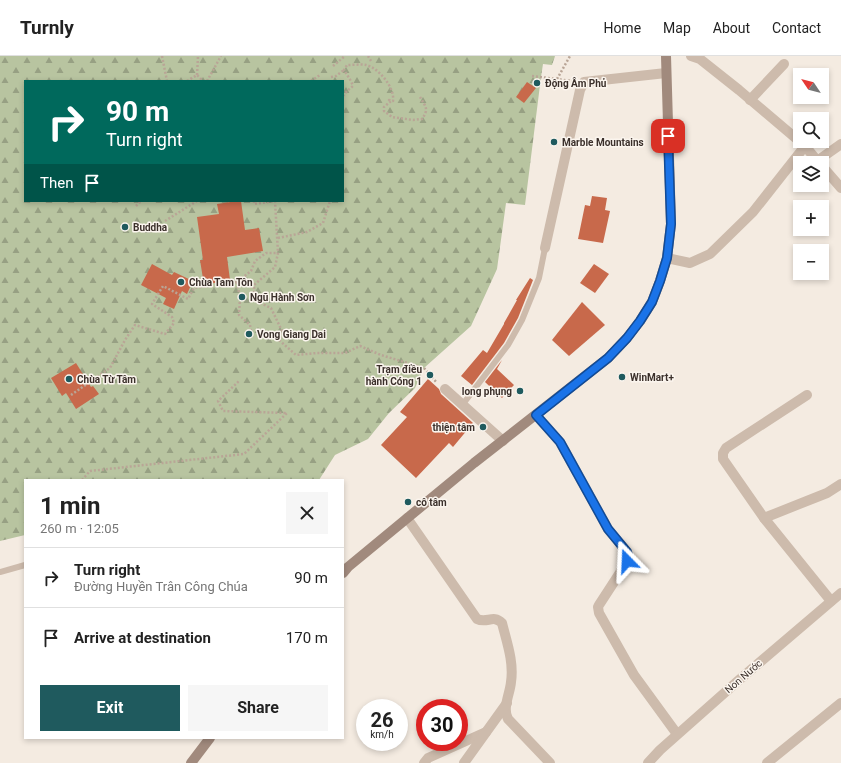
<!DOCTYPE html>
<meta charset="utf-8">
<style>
:root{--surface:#fff;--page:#f6f6f6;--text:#222;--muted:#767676;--line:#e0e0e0;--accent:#1f5a5e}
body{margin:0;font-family:Roboto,sans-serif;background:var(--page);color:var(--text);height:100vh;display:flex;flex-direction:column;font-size:15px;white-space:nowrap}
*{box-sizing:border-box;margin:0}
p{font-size:13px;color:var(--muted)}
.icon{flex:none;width:22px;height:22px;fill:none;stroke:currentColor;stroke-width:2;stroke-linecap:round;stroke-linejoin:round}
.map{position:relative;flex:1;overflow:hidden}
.sheet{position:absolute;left:24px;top:423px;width:320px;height:260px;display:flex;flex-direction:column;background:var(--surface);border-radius:0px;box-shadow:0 2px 6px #0003}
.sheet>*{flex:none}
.top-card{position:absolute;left:24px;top:24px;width:320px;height:122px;border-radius:0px;box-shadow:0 2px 6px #0003;background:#00695c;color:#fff;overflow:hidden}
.needle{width:26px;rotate:305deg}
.tools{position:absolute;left:793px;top:12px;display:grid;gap:8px}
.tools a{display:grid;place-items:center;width:36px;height:36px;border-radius:0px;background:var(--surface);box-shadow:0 2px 6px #0003;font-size:20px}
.speed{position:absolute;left:356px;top:643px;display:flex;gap:8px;font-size:20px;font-weight:700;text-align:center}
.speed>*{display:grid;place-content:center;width:52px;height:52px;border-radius:50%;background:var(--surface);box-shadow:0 2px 6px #0003;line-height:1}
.speed small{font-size:10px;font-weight:400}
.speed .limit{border:6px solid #d22;background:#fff;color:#111}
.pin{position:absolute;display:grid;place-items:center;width:34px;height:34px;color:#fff;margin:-17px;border-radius:8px;box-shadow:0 2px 6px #0006}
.me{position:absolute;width:44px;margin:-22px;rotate:339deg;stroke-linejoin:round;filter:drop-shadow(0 0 3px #0008)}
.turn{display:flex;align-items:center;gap:14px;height:84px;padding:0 16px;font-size:18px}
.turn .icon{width:52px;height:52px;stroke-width:2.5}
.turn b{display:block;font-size:28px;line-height:34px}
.then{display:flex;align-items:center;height:38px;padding:0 16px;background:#0003;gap:8px;font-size:15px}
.round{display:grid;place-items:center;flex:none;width:42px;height:42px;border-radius:0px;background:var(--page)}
.headline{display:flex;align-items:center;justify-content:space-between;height:68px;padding:0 16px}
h1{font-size:24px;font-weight:700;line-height:30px}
.button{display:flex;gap:8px;margin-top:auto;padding:8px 16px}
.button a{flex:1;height:46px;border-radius:0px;background:var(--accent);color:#fff;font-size:16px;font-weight:700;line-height:46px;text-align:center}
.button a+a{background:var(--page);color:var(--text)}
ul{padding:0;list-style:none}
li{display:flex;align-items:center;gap:12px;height:60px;padding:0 16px;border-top:1px solid var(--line)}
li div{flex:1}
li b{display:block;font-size:15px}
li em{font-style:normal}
header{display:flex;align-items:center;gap:24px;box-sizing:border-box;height:56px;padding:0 20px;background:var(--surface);border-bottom:1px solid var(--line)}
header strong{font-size:19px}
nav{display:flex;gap:22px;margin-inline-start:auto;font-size:14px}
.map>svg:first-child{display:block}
</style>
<header>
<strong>Turnly</strong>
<nav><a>Home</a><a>Map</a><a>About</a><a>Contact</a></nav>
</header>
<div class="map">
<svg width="841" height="707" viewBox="0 0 841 707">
<defs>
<pattern id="forest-firs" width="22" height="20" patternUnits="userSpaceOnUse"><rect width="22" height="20" fill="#b8c4a0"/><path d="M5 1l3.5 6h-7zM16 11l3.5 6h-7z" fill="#97a083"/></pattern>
</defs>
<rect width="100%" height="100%" fill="#f4ebe1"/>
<path fill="url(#forest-firs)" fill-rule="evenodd" d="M 0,0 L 555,0 L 552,9 L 543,8 L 541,21 L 525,149 L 506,147 L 497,213 L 471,270 L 424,312 L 415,332 L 389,357 L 368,383 L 335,399 L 319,424 L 25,424 L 25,479 L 0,485 ZM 25,25 L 343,25 L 343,145 L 25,145 Z"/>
<g fill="#c8694b">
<polygon points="527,26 536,32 524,47 516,41"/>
<polygon points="592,140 607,142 605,154 610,155 603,187 578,183 585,149 590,150"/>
<polygon points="237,145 241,145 245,174 259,172 263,195 227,201 230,224 204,229 200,204 203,204 197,161 219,158 217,148"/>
<polygon points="152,208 172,219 174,216 193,225 187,238 182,235 174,253 163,248 166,242 141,229"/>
<polygon points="594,208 609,218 595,237 580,227"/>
<polygon points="530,222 533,224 518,262 504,287 472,329 461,320 483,294 487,297 504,268 504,267 517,244 516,244"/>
<polygon points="582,246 605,269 569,300 552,284"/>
<polygon points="502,304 497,313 514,329 502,342 485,326"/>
<polygon points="76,307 91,331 93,330 99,338 76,353 66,337 62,340 51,322"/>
<polygon points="428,323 439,333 441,338 473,367 453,391 449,387 416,422 381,389 407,361 400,356"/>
</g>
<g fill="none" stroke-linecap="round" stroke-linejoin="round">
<g stroke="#b9a596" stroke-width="2.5" stroke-dasharray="2 2" stroke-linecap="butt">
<polyline points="162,0 167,25"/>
<polyline points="368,0 371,5"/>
<polyline points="333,10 345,0"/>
<polyline points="197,19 198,0"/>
<polyline points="532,20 573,25"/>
<polyline points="331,21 336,20 344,14"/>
<polyline points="557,23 570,0"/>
<polyline points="187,25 197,19 203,25"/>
<polyline points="207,25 221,0"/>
<polyline points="311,25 320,19"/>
<path d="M 343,40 L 347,35 L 353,30 C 351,24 347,19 344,14 L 347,9 C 353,9 361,8 366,9 C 379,12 395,32 393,45 L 389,44 L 391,45 L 384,51 L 384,55 L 392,61 L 413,64 L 422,63 C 429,53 426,51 420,41"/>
<polyline points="254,145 254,148 275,145 278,197 275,211 254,229 254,244 271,252 283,277 279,284 296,299 317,297 345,297 360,290 381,299 424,312 437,327"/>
<polyline points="136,150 141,145"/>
<polyline points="165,165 197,145"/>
<polyline points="278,182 307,176 323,167 330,145"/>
<polyline points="251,275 250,269 239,259 240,242 237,226 251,215 255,205 266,197 278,197"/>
<polyline points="71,339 110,312 125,284 135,269 165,278 174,267 172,261 152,248 163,230 188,243 194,232 237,226"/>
<polyline points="82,424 90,415 244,398 287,357 223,355 218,345 239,325"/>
</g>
<g stroke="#cdbbac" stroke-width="6">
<polyline points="463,348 508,289 522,264 539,222 545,192"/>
<polyline points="0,516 25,509"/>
</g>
<g stroke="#cdbbac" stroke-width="10">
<polyline points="691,0 700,3 739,34 805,90 819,107"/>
<polyline points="750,44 784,8"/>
<polyline points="817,105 841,88"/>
<polyline points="822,110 841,132"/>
<polyline points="545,192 580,34 584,26 666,17"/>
<polyline points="667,202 690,207 710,198 753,156 805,90"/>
<polyline points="445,333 503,385"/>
<polyline points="807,339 726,392 723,397 723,403 764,462 831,545"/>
<polyline points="536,359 560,386 608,473 627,496 628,499 625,509 599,549 598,551 599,557 634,619 677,678"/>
<path d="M 407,462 L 477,563 C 487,568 493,558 502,567 C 507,587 514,606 511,626 C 510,638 502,652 508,663 L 550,707"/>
<polyline points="764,462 827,437 841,428"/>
<polyline points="424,707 428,702 486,676"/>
<polyline points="464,707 507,647"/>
<polyline points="648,707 660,694 739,624 841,537"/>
<polyline points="767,707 841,647"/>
</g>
<g stroke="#a18a7d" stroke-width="10">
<polyline points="343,517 348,511 474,407 608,302 627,282 640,265 652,246 660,225 667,202 671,168 666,0"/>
<polyline points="191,707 210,682"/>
</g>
</g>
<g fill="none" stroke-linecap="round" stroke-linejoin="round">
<g stroke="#114b97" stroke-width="10">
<polyline id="route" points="627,505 628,499 627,496 608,473 560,386 536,359 608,302 627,282 640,265 652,246 660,225 667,202 671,168 668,80"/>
</g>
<use href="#route" stroke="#1a73e8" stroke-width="7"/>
</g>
<g fill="#1f5a5e" stroke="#fbf5ee" stroke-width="1.5">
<circle cx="537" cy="27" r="4"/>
<circle cx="554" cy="86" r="4"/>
<circle cx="125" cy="171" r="4"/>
<circle cx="181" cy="226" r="4"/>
<circle cx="242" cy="241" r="4"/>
<circle cx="249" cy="278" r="4"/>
<circle cx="430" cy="319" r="4"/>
<circle cx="622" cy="321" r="4"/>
<circle cx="69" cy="323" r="4"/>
<circle cx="520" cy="335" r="4"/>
<circle cx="483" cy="371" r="4"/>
<circle cx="408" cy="446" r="4"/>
</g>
<g text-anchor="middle" stroke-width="3" stroke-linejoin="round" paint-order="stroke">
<g font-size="10" font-weight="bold" fill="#3b302b" stroke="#fbf5ee" text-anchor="start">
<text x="545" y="31">Động Âm Phủ</text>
<text x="562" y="90">Marble Mountains</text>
<text x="133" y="175">Buddha</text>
<text x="189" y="230">Chùa Tam Tôn</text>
<text x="250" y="245">Ngũ Hành Sơn</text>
<text x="257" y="282">Vong Giang Dai</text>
<text x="422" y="317" text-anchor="end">Trạm điều<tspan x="422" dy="12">hành Cóng 1</tspan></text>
<text x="630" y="325">WinMart+</text>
<text x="77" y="327">Chùa Từ Tâm</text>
<text x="512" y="339" text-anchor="end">long phụng</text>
<text x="475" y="375" text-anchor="end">thiện tâm</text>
<text x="416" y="450">cô tâm</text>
</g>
<g font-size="10" fill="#3b302b" stroke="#fbf5ee">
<text transform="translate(743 620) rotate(-41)" y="4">Non Nước</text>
</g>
</g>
</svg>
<div class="tools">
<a><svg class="needle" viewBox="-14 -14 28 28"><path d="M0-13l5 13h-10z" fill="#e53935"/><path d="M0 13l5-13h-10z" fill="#767676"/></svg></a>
<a><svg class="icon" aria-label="search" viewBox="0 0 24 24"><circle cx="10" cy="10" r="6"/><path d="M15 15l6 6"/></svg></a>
<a><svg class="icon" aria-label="layers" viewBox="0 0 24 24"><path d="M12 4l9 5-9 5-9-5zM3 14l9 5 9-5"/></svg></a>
<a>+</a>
<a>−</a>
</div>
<div class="speed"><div>26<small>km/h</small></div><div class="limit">30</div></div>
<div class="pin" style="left:668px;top:80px;background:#d93025"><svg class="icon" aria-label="arrive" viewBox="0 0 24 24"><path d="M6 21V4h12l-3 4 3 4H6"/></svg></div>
<svg class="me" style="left:627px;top:505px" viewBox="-20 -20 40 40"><path d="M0-17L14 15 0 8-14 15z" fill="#1a73e8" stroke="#fff" stroke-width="4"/></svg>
<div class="top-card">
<div class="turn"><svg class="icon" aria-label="right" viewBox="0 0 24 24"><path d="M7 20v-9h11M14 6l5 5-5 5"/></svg><div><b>90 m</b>Turn right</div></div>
<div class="then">Then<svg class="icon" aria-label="arrive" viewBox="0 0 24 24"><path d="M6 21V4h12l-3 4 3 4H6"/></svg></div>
</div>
<section class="sheet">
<div class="headline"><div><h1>1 min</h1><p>260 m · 12:05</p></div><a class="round"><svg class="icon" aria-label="close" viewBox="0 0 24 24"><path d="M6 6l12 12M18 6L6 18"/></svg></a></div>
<ul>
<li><svg class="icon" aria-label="right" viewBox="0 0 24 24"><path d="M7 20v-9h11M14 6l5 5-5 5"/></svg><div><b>Turn right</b><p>Đường Huyền Trân Công Chúa</p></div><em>90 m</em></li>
<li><svg class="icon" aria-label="arrive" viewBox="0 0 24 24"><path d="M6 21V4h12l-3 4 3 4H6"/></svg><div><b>Arrive at destination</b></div><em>170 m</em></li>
</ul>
<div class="button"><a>Exit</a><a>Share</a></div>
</section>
</div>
